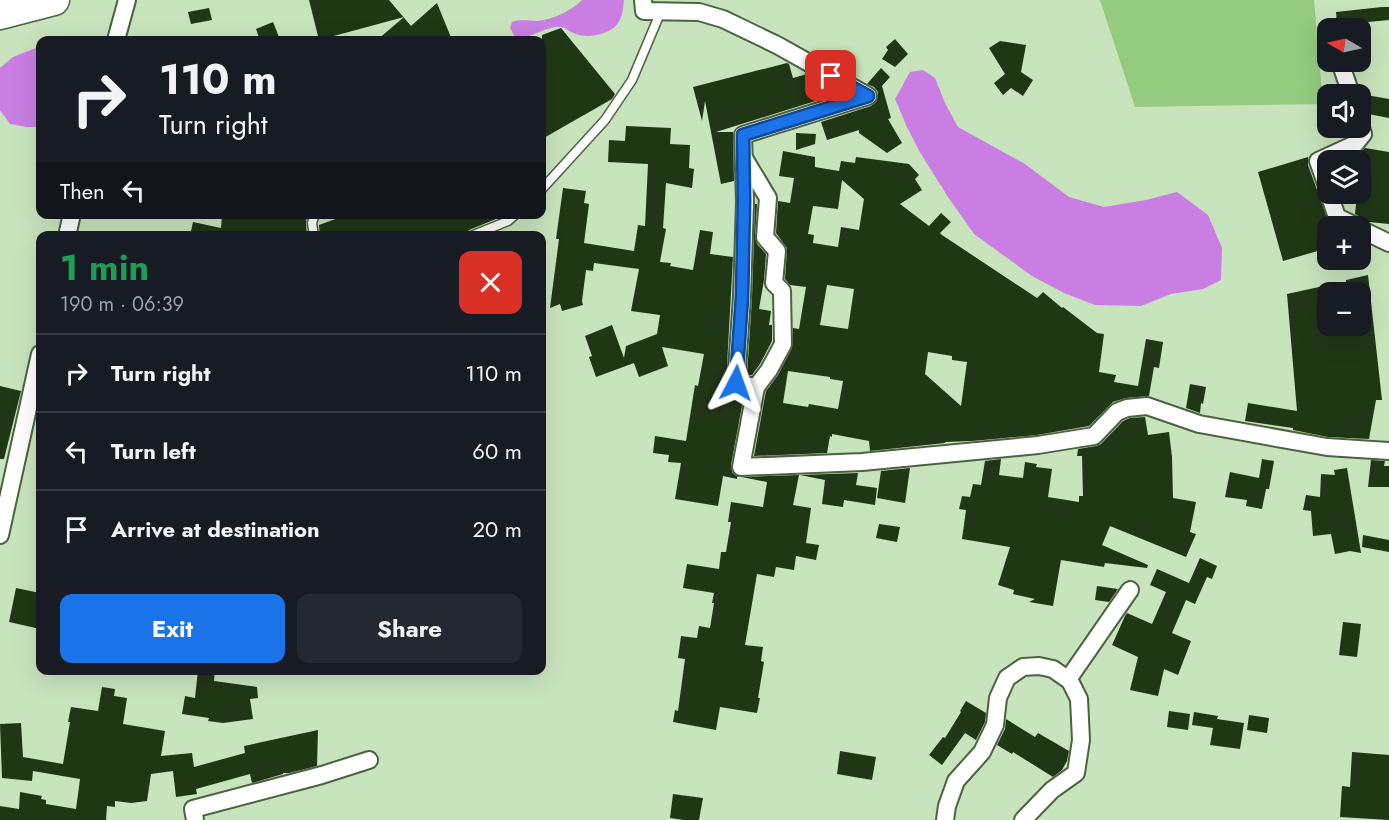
<!DOCTYPE html>
<meta charset="utf-8">
<style>
:root{--surface:#171b24;--page:#242831;--text:#f1f3f6;--muted:#9ea1a6;--line:#363941;--accent:#1a73e8}
body{margin:0;font-family:Jost,sans-serif;background:var(--page);color:var(--text);height:100vh;display:flex;flex-direction:column;font-size:22px;white-space:nowrap}
*{box-sizing:border-box;margin:0}
p{font-size:20px;color:var(--muted)}
.icon{flex:none;width:33px;height:33px;fill:none;stroke:currentColor;stroke-width:2;stroke-linecap:round;stroke-linejoin:round}
.map{position:relative;flex:1;overflow:hidden}
.side{position:absolute;left:36px;top:231px;width:510px;height:444px;display:flex;flex-direction:column;background:var(--surface);border-radius:12px;box-shadow:0 6px 24px #0002}
.side>*{flex:none}
.hud{position:absolute;left:36px;top:36px;width:510px;height:183px;border-radius:12px;box-shadow:0 6px 24px #0002;background:#171b24;color:var(--text);overflow:hidden}
.needle{width:39px;rotate:279deg}
.buttons{position:absolute;left:1317px;top:18px;display:grid;gap:12px}
.buttons a{display:grid;place-items:center;width:54px;height:54px;border-radius:12px;background:var(--surface);box-shadow:0 6px 24px #0002;font-size:30px}
.pin{position:absolute;display:grid;place-items:center;width:51px;height:51px;color:#fff;margin:-26px;border-radius:12px;box-shadow:0 3px 9px #0006}
.me{position:absolute;width:66px;margin:-33px;rotate:4deg;stroke-linejoin:round;filter:drop-shadow(0 0 4px #0008)}
.turn{display:flex;align-items:center;gap:21px;height:126px;padding:0 24px;font-size:27px}
.turn .icon{width:78px;height:78px;stroke-width:2.5}
.turn b{display:block;font-size:42px;line-height:51px}
.then{display:flex;align-items:center;height:57px;padding:0 24px;background:#0003;gap:12px;font-size:22px}
.round{display:grid;place-items:center;flex:none;width:63px;height:63px;border-radius:12px;background:var(--page)}
.overview{display:flex;align-items:center;justify-content:space-between;height:102px;padding:0 24px}
h1{font-size:36px;font-weight:700;line-height:45px;color:#1e9e55}
.action{display:flex;gap:12px;margin-top:auto;padding:12px 24px}
.action a{flex:1;height:69px;border-radius:12px;background:var(--accent);color:#fff;font-size:24px;font-weight:700;line-height:69px;text-align:center}
.action a+a{background:var(--page);color:var(--text)}
ul{padding:0;list-style:none}
li{display:flex;align-items:center;gap:18px;height:78px;padding:0 24px;border-top:2px solid var(--line)}
li div{flex:1}
li b{display:block;font-size:22px}
li em{font-style:normal}
.map>svg:first-child{display:block}
</style>
<div class="map">
<svg width="1389" height="820" viewBox="0 0 1389 820">
<rect width="100%" height="100%" fill="#c8e4bd"/>
<polygon fill="#94cb7e" points="1100,0 1314,0 1323,104 1135,107"/>
<g fill="#ca7ee3">
<path d="M 582,0 L 624,0 C 623,8 623,16 618,23 C 611,34 588,39 576,34 C 566,31 566,26 555,27 C 540,29 527,41 515,37 L 510,28 L 512,22 C 520,19 529,21 537,21 C 552,20 571,11 582,0 Z"/>
<polygon points="38,47 40,47 40,127 27,127 10,124 0,110 0,68 13,57"/>
<polygon points="923,70 935,78 945,103 958,127 1025,164 1069,197 1104,207 1146,200 1177,192 1208,215 1222,248 1221,280 1203,289 1171,294 1141,306 1095,305 1064,293 1032,276 974,234 948,197 921,154 907,127 895,99 910,72"/>
</g>
<g fill="#203716" fill-rule="evenodd">
<polygon points="309,0 389,0 411,26 437,3 452,40 377,40 404,17 319,40"/>
<polygon points="1382,7 1389,7 1389,20 1337,25 1336,12"/>
<polygon points="209,8 212,20 191,24 188,12"/>
<polygon points="273,22 279,37 272,40 260,40 256,29"/>
<polygon points="561,28 615,94 612,99 542,139 542,35"/>
<polygon points="895,39 908,54 895,67 882,59 888,50 886,47"/>
<polygon points="1000,41 1026,45 1021,72 1033,80 1023,96 1011,88 1003,95 994,83 1005,74 989,48"/>
<polygon points="787,63 789,64 793,78 807,74 820,81 825,98 716,132 733,132 734,181 721,184 705,101 702,121 693,87"/>
<polygon points="881,68 890,77 882,86 891,118 888,119 902,143 887,153 859,133 859,130 827,140 821,122 871,106 876,102 878,96 878,92 874,87 867,84"/>
<polygon points="1366,95 1389,99 1389,118 1363,113"/>
<polygon points="626,126 671,128 670,144 690,145 689,168 694,169 692,188 666,183 663,228 666,229 660,262 671,263 670,266 693,270 700,230 713,232 710,254 733,257 726,383 727,388 730,391 744,395 731,465 732,472 735,475 739,477 737,477 737,479 723,476 718,506 675,499 681,463 668,462 669,455 653,453 655,436 686,441 695,385 698,386 704,354 662,347 668,366 639,377 634,363 596,377 589,357 592,356 585,336 612,325 624,358 626,346 657,334 660,315 631,311 639,269 594,263 593,271 586,270 582,301 583,305 562,311 560,304 550,308 559,239 556,239 563,188 586,191 584,203 589,204 584,243 634,251 638,225 645,226 648,164 608,162 609,140 625,141"/>
<polygon points="796,133 816,134 815,144 796,150"/>
<polygon points="1365,148 1389,152 1389,224 1369,222 1355,214 1357,194 1360,194 1360,160 1344,160 1359,154"/>
<path d="M 783,151 L 815,157 L 815,167 L 839,171 L 841,161 L 855,163 L 856,157 L 909,164 L 919,175 L 915,179 L 922,190 L 900,204 L 929,226 L 941,213 L 951,222 L 940,233 L 942,235 L 1037,298 L 1043,292 L 1062,308 L 1063,307 L 1097,333 L 1104,334 L 1099,372 L 1116,375 L 1114,382 L 1138,386 L 1146,339 L 1163,342 L 1159,368 L 1154,367 L 1149,396 L 1126,398 L 1113,402 L 1089,426 L 1037,435 L 972,441 L 945,442 L 945,443 L 870,451 L 869,441 L 832,434 L 832,437 L 830,436 L 827,453 L 754,456 L 766,391 L 778,375 L 792,348 L 793,328 L 799,329 L 806,287 L 790,285 L 785,279 L 787,248 L 776,233 L 778,201 L 790,203 L 794,178 L 779,176 ZM 842,180 L 864,199 L 859,230 L 841,227 L 838,247 L 813,243 L 814,235 L 808,234 L 813,206 L 838,209 ZM 827,285 L 854,289 L 848,329 L 820,325 ZM 928,352 L 952,356 L 952,360 L 967,362 L 961,406 L 925,374 ZM 788,371 L 830,377 L 830,379 L 843,381 L 838,409 L 809,404 L 808,407 L 783,403 Z"/>
<polygon points="1308,157 1308,165 1330,226 1328,226 1328,248 1283,261 1258,172"/>
<polygon points="755,204 757,204 755,237 757,244 766,254 764,280 759,309 771,311 769,325 772,325 772,341 760,364 752,375 747,375 752,298"/>
<polygon points="222,214 307,214 306,223 307,236 190,236 193,222 221,228"/>
<polygon points="349,214 495,214 496,219 469,230 465,236 320,236 319,225"/>
<polygon points="1368,275 1382,400 1376,400 1369,439 1328,437 1293,430 1293,428 1245,421 1248,403 1297,411 1287,294 1328,285 1328,326 1360,326 1360,292 1345,292 1346,280"/>
<polygon points="1190,384 1206,387 1203,404 1201,403 1200,413 1186,408"/>
<polygon points="0,386 21,391 4,459 0,459"/>
<polygon points="1145,417 1148,435 1169,432 1172,457 1173,498 1196,502 1190,532 1196,534 1186,557 1110,526 1102,545 1148,565 1147,568 1105,563 1104,567 1061,560 1053,606 1029,602 1035,599 1013,594 1014,590 998,585 1010,547 962,539 966,510 959,509 962,496 970,497 973,484 981,485 985,461 1001,459 999,475 1023,478 1025,462 1037,464 1036,467 1052,469 1048,497 1079,502 1079,496 1083,496 1082,456 1077,456 1078,449 1096,446 1101,444 1123,421 1130,418"/>
<polygon points="1262,459 1274,461 1269,489 1266,489 1262,509 1246,506 1247,500 1225,497 1230,472 1259,478"/>
<polygon points="1371,460 1385,461 1384,466 1389,466 1389,487 1368,487"/>
<polygon points="910,468 905,503 877,498 881,471"/>
<polygon points="1347,468 1361,553 1350,551 1335,554 1331,534 1313,536 1311,511 1303,510 1306,495 1320,497 1321,474 1335,475 1334,470"/>
<polygon points="858,473 856,485 877,488 875,505 844,500 843,507 822,504 825,480 800,475"/>
<polygon points="799,475 793,505 811,508 806,543 819,545 816,560 796,556 794,570 776,567 774,577 757,574 745,645 763,647 761,661 764,662 758,698 760,698 757,713 720,707 716,730 673,722 675,710 678,711 685,659 678,658 681,636 697,638 699,626 710,628 714,603 712,603 714,593 683,588 687,564 719,569 721,552 726,552 731,522 728,522 731,502 763,507 767,482 742,477"/>
<polygon points="879,524 900,527 897,542 876,538"/>
<polygon points="1363,535 1389,540 1389,552 1362,547"/>
<polygon points="1200,558 1217,566 1212,579 1207,577 1195,604 1186,600 1172,633 1191,641 1178,675 1164,669 1158,696 1130,690 1138,657 1112,645 1125,616 1127,613 1152,624 1166,592 1150,585 1157,569 1189,583"/>
<polygon points="1097,586 1118,589 1109,602 1095,600"/>
<polygon points="16,588 40,593 40,629 9,622"/>
<polygon points="1343,622 1361,624 1357,657 1339,655"/>
<polygon points="198,670 215,670 214,681 257,687 258,698 250,699 253,719 223,723 208,721 209,718 182,714 185,696 195,698"/>
<polygon points="102,687 115,689 114,696 127,698 123,724 165,731 161,756 192,753 194,767 245,753 244,746 318,730 317,766 289,773 283,773 283,774 252,783 250,774 196,789 197,794 176,797 173,771 151,774 147,801 131,803 115,801 115,807 107,806 106,820 0,820 0,806 19,809 20,792 42,796 41,799 46,800 46,804 76,809 80,779 33,771 32,781 2,778 0,724 21,723 23,757 63,764 70,722 68,722 71,707 98,711"/>
<polygon points="966,701 986,713 985,722 976,740 965,733 942,765 929,755 943,737 945,738 961,712 960,711"/>
<polygon points="1169,711 1190,714 1188,730 1167,727"/>
<polygon points="1194,712 1218,716 1217,719 1244,723 1240,749 1210,745 1213,728 1192,725"/>
<polygon points="1249,715 1269,718 1267,733 1247,730"/>
<polygon points="1006,719 1035,737 1038,733 1069,751 1067,761 1062,770 1053,777 1013,752 1012,754 997,745 1005,729"/>
<polygon points="840,751 876,757 872,780 837,774"/>
<polygon points="1352,752 1389,755 1389,820 1340,817 1342,786 1350,787"/>
<polygon points="673,794 703,798 699,820 684,820 670,818"/>
</g>
<g fill="none" stroke-linecap="round" stroke-linejoin="round">
<g stroke="#4a6340" stroke-width="11">
<g id="lane">
<polyline points="542,189 605,120 632,80 661,11"/>
<polyline points="314,236 312,223 315,214"/>
<polyline points="471,236 508,221 516,214"/>
</g>
</g>
<g stroke="#4a6340" stroke-width="20">
<g id="street">
<polyline points="643,0 644,11 699,12 723,19 777,45 868,96 743,135 745,202 742,297 736,383 756,387 741,467 862,462 1038,445 1094,436 1117,412 1127,408 1147,406 1199,424 1327,447 1389,451"/>
<polyline points="116,40 127,0"/>
<polyline points="1340,62 1351,94"/>
<polyline points="744,158 768,198 765,237 777,251 774,283 782,291 783,344 769,370 756,387"/>
<polyline points="1328,189 1318,161 1355,144 1363,134 1360,125"/>
<polyline points="1329,194 1337,217 1356,226"/>
<polyline points="1360,229 1389,243"/>
<polyline points="67,236 72,214"/>
<polyline points="0,535 40,354"/>
<polyline points="1070,681 1069,678 1130,590"/>
<polyline points="195,820 193,809 322,775 369,760"/>
<polyline points="945,820 947,806 956,781 982,752 995,725 998,698 1007,678 1023,667 1039,666 1053,669 1070,681 1079,699 1081,740 1076,773 1052,790 1023,820"/>
</g>
</g>
<g stroke="#4a6340" stroke-width="33">
<polyline id="highway" points="0,14 54,0"/>
</g>
<use href="#lane" stroke="#fff" stroke-width="8"/>
<use href="#street" stroke="#fff" stroke-width="16"/>
<use href="#highway" stroke="#fff" stroke-width="30"/>
</g>
<g fill="none" stroke-linecap="round" stroke-linejoin="round">
<g stroke="#114b97" stroke-width="15">
<polyline id="route" points="736,383 742,297 744,202 743,135 868,96 831,76"/>
</g>
<use href="#route" stroke="#1a73e8" stroke-width="10"/>
</g>
</svg>
<div class="buttons">
<a><svg class="needle" viewBox="-14 -14 28 28"><path d="M0-13l5 13h-10z" fill="#e53935"/><path d="M0 13l5-13h-10z" fill="#9ea1a6"/></svg></a>
<a><svg class="icon" aria-label="sound" viewBox="0 0 24 24"><path d="M4 9h4l5-4v14l-5-4H4zM17 9q2 3 0 6"/></svg></a>
<a><svg class="icon" aria-label="layers" viewBox="0 0 24 24"><path d="M12 4l9 5-9 5-9-5zM3 14l9 5 9-5"/></svg></a>
<a>+</a>
<a>−</a>
</div>
<div class="pin" style="left:831px;top:76px;background:#d93025"><svg class="icon" aria-label="arrive" viewBox="0 0 24 24"><path d="M6 21V4h12l-3 4 3 4H6"/></svg></div>
<svg class="me" style="left:736px;top:383px" viewBox="-20 -20 40 40"><path d="M0-17L14 15 0 8-14 15z" fill="#1a73e8" stroke="#fff" stroke-width="4"/></svg>
<div class="hud">
<div class="turn"><svg class="icon" aria-label="right" viewBox="0 0 24 24"><path d="M7 20v-9h11M14 6l5 5-5 5"/></svg><div><b>110 m</b>Turn right</div></div>
<div class="then">Then<svg class="icon" aria-label="left" viewBox="0 0 24 24"><path d="M17 20v-9H6M10 6l-5 5 5 5"/></svg></div>
</div>
<section class="side">
<div class="overview"><div><h1>1 min</h1><p>190 m · 06:39</p></div><a class="round" style="background:#d93025;color:#fff"><svg class="icon" aria-label="close" viewBox="0 0 24 24"><path d="M6 6l12 12M18 6L6 18"/></svg></a></div>
<ul>
<li><svg class="icon" aria-label="right" viewBox="0 0 24 24"><path d="M7 20v-9h11M14 6l5 5-5 5"/></svg><div><b>Turn right</b></div><em>110 m</em></li>
<li><svg class="icon" aria-label="left" viewBox="0 0 24 24"><path d="M17 20v-9H6M10 6l-5 5 5 5"/></svg><div><b>Turn left</b></div><em>60 m</em></li>
<li><svg class="icon" aria-label="arrive" viewBox="0 0 24 24"><path d="M6 21V4h12l-3 4 3 4H6"/></svg><div><b>Arrive at destination</b></div><em>20 m</em></li>
</ul>
<div class="action"><a>Exit</a><a>Share</a></div>
</section>
</div>
